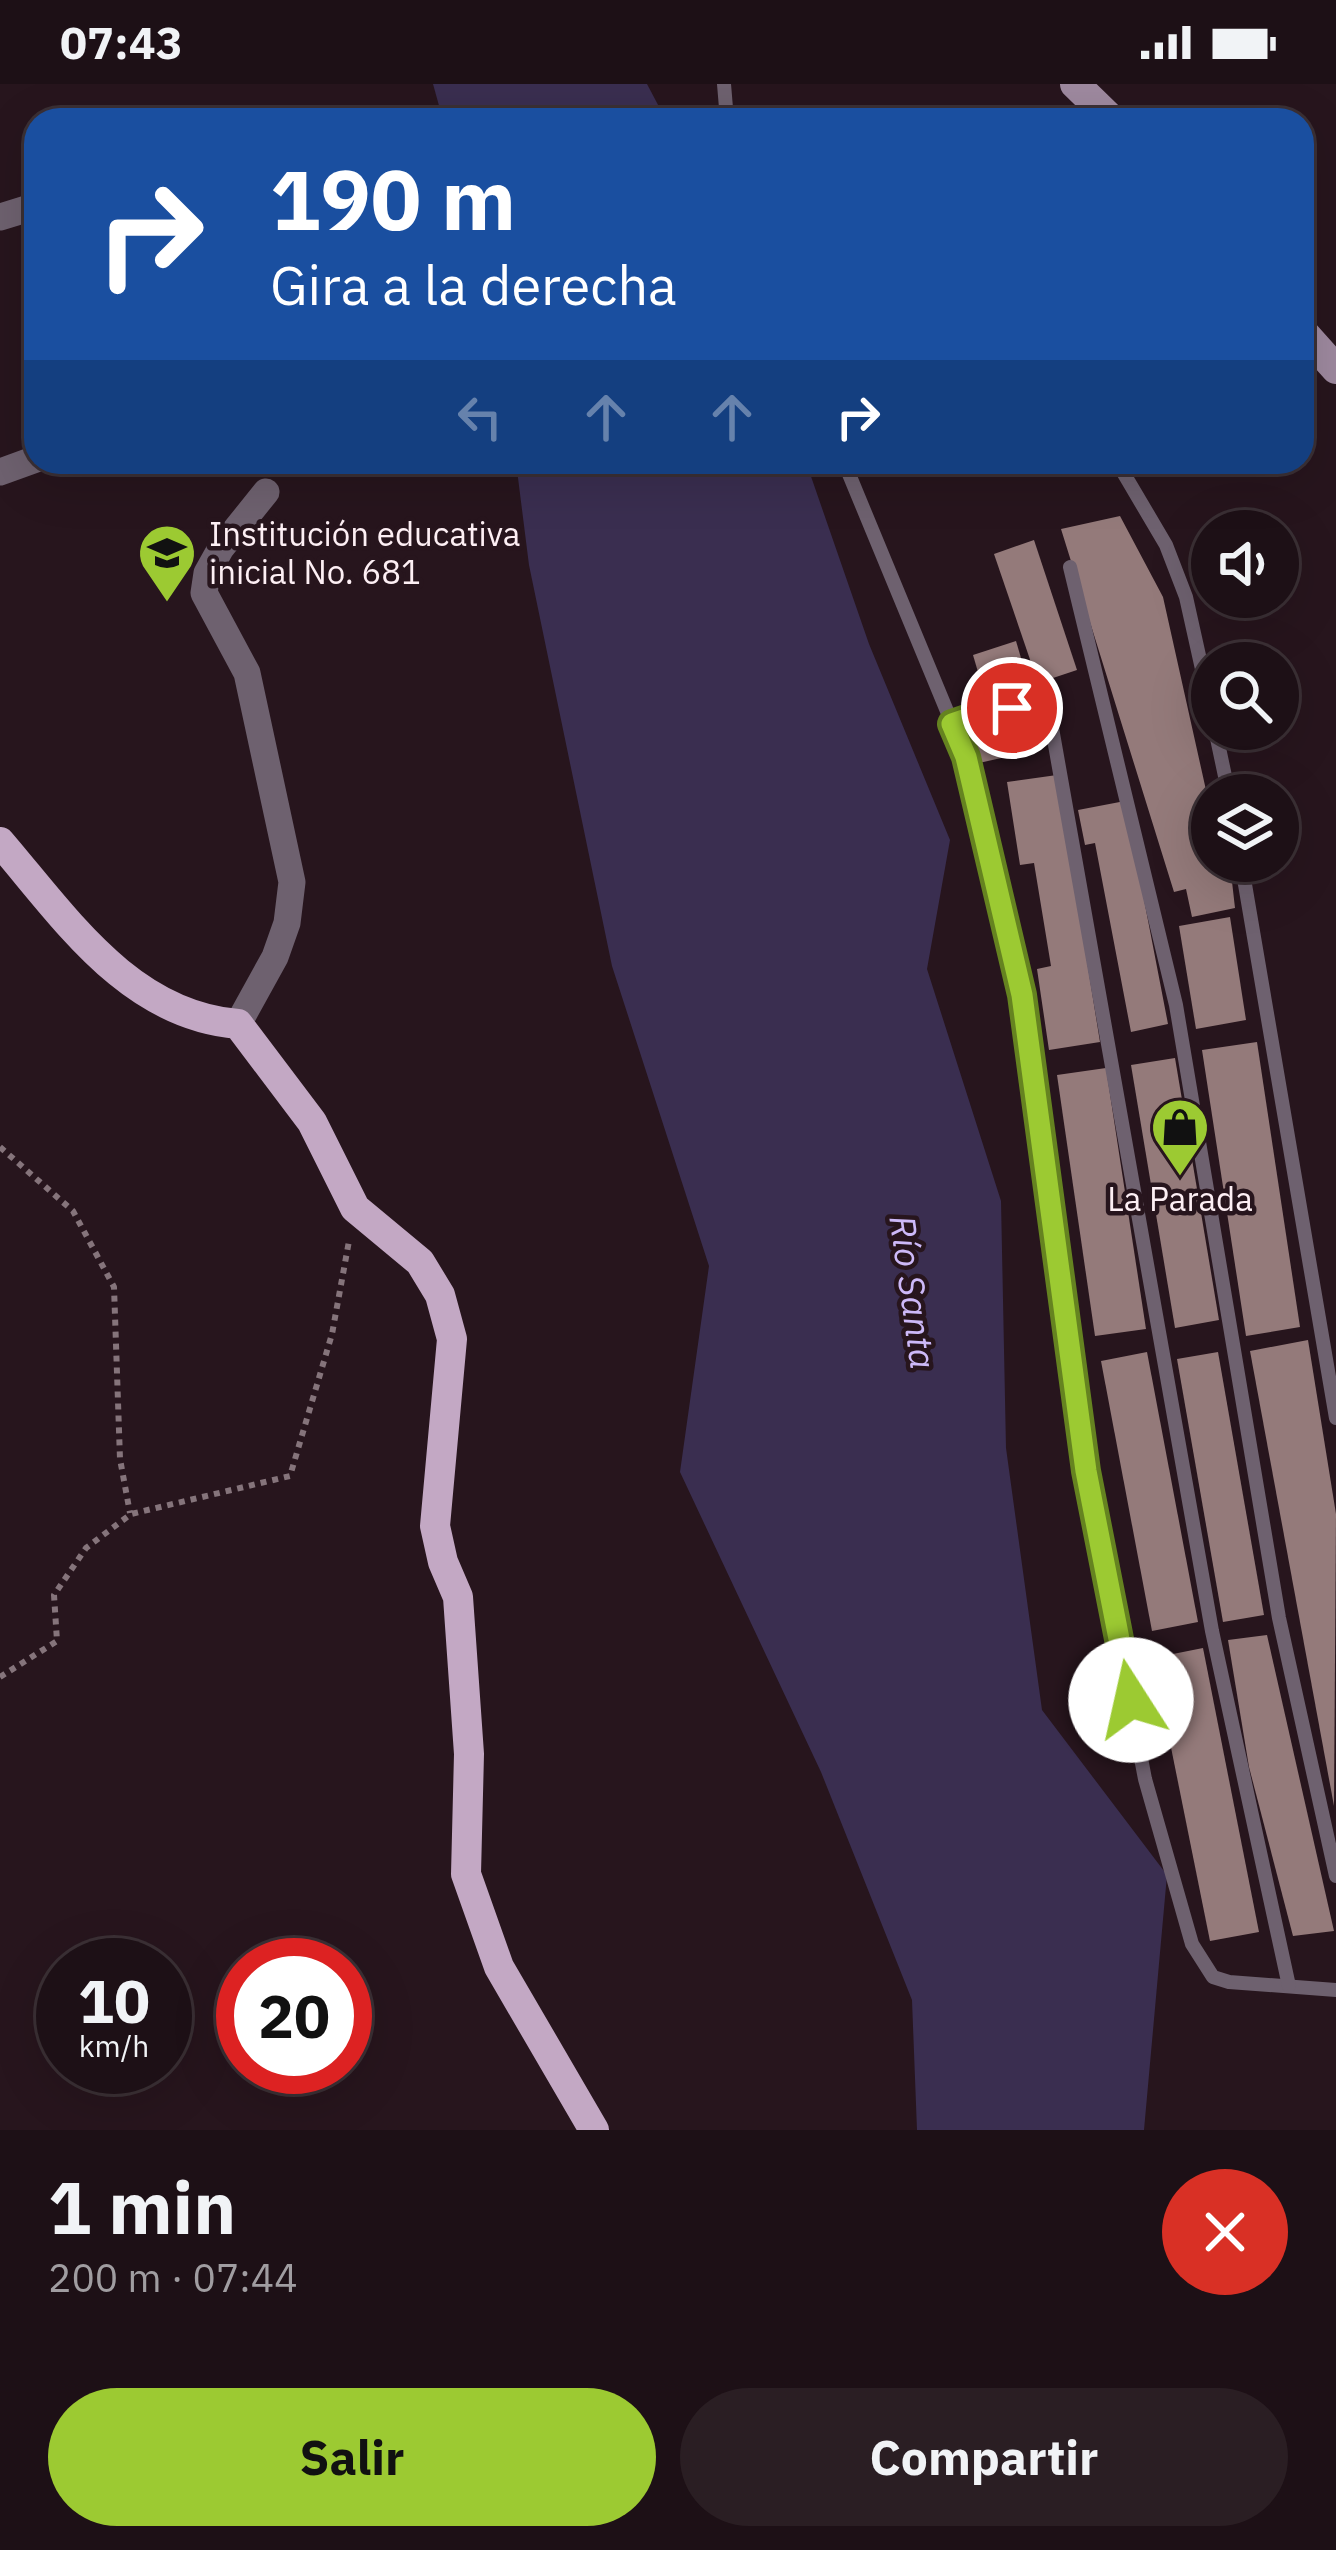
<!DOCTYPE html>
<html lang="es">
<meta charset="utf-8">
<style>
:root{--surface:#1d1016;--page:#2a1e23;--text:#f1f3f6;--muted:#a09da1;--line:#3b3035;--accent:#9cca32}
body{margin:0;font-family:"IBM Plex Sans",sans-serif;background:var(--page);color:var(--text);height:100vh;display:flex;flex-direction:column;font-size:45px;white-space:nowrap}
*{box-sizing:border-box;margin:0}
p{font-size:39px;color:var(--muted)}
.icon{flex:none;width:66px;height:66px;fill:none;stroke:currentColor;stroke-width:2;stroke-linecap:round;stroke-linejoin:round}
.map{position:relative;height:2046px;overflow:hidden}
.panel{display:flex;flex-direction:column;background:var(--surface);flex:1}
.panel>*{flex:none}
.hud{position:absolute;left:24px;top:24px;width:1290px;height:366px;border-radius:36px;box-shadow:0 12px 48px #0002,0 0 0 3px var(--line);background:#1a4fa0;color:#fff;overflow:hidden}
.tools{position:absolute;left:1191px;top:426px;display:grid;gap:24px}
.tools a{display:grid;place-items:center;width:108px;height:108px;border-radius:50%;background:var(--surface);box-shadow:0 12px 48px #0002,0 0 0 3px var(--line);font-size:60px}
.speed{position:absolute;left:36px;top:1854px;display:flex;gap:24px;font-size:60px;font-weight:700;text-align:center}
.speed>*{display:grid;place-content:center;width:156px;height:156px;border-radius:50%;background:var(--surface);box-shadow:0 12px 48px #0002,0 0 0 3px var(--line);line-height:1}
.speed small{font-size:30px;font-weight:400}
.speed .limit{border:18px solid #d22;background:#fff;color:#111}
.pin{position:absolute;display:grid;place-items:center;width:102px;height:102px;color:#fff;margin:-51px;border:6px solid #fff;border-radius:50%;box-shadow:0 3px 12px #0007}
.me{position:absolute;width:132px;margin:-66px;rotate:350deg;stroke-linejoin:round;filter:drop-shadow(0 0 9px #0008)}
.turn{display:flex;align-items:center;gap:42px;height:252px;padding:0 48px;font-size:54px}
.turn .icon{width:156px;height:156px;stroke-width:2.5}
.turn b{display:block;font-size:84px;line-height:102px}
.lanes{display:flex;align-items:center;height:114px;padding:0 48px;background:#0003;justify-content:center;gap:60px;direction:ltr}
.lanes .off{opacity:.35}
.round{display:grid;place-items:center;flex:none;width:126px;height:126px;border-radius:63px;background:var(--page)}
.headline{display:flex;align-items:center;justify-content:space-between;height:204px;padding:0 48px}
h1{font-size:72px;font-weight:700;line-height:90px}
.button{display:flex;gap:24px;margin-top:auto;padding:24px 48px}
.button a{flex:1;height:138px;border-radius:72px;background:var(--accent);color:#111;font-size:48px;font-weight:700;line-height:138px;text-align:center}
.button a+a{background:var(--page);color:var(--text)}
.status{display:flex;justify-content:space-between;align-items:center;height:84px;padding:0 60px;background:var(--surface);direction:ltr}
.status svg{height:33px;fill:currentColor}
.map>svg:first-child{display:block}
</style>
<div class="status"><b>07:43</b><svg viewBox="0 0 49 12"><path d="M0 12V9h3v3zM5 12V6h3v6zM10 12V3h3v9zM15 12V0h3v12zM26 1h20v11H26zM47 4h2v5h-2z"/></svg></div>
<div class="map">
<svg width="1336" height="2046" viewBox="0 0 1336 2046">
<rect width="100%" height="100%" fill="#27151d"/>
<g fill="#3a2e50">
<polygon points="433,0 647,0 666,36 443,36"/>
<polygon points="516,378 806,378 869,560 950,756 927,885 1001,1117 1006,1364 1042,1626 1167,1791 1144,2046 917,2046 912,1916 821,1688 680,1388 709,1182 612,882 529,481"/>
</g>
<g fill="#947a7a">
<polygon points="1120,432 1163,513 1212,733 1212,777 1230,780 1235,824 1192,833 1186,805 1174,808 1061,445"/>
<polygon points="1034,456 1077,586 1038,599 994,470"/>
<polygon points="1016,557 1026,591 983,605 973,571"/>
<polygon points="1015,634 1026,638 1033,667 979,679 971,644"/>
<polygon points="1057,691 1100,958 1049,966 1037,885 1051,882 1034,779 1020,781 1007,698"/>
<polygon points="1125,717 1168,940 1131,948 1095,759 1085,761 1078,726"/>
<polygon points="1230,833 1246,936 1196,945 1179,842"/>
<polygon points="1257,958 1300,1243 1246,1252 1202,966"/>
<polygon points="1175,974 1219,1236 1175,1244 1131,981"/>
<polygon points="1106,984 1146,1245 1095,1252 1057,991"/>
<polygon points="1308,1256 1336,1430 1334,1722 1250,1267"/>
<polygon points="1147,1268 1198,1538 1152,1547 1101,1277"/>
<polygon points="1218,1268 1264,1531 1223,1538 1177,1275"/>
<polygon points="1267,1551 1334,1847 1293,1852 1249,1683 1228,1556"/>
<polygon points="1203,1564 1259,1848 1210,1857 1153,1574"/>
</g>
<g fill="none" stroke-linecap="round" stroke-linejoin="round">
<g stroke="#85747b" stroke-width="6" stroke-dasharray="6 6" stroke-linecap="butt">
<polyline points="0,1063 73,1127 114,1203 120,1375 130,1429"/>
<polyline points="0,1593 57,1557 54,1511 86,1464 131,1430 290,1392 332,1250 349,1157"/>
</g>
<g stroke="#6e616f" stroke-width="14">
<polyline points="724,0 727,36"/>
<polyline points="844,378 966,673 1022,911 1086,1387 1145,1695 1192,1860 1213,1893 1229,1898 1336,1906"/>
<polyline points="1120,383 1166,461 1186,513 1212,630"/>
<polyline points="1070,483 1176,921 1279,1534 1336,1792"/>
<path d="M 953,640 C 988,627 1023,613 1052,644 L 1212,1547 L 1289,1902"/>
<polyline points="1215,645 1229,711"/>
<polyline points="1241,777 1336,1334"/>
</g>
<g stroke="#6e616f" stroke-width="27">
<polyline points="0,133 36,122"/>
<polyline points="0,388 36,375"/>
<polyline points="238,940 275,873 287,839 292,798 247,589 204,509 207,489 221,464 266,408"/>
</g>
<g stroke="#9e899f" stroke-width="30">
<polyline points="1075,0 1112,36"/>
<polyline points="1302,247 1336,285"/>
</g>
<path stroke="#c3a8c4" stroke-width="30" d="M 0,758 C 66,835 129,931 238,940 L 312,1038 L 355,1124 L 420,1178 L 440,1211 L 452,1255 L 435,1442 L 443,1478 L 458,1513 L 469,1670 L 466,1790 L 499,1883 L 594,2046"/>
</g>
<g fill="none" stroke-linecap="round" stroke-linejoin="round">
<g stroke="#658320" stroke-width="30">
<polyline id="route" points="1012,624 993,626 952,640 966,673 1022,911 1086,1387 1131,1616"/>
</g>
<use href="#route" stroke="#9cca32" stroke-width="21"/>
</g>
<defs>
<g id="school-pin" transform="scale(3)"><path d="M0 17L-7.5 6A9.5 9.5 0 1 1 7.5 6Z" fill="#9cca32" stroke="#27151d"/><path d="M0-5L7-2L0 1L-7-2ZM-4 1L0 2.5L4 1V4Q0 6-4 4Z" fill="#111"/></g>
<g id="shop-pin" transform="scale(3)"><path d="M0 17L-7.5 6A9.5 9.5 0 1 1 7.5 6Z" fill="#9cca32" stroke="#27151d"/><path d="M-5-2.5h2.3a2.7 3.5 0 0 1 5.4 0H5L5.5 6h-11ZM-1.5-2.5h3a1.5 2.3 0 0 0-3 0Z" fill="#111"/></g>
</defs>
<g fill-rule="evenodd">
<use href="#school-pin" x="167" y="469"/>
<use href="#shop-pin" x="1180" y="1043"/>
</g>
<g text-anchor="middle" stroke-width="9" stroke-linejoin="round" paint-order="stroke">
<g font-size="33" fill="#fdeff4" stroke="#27151d" text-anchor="start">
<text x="209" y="462">Institución educativa<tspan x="209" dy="38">inicial No. 681</tspan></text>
<text x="1180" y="1127" text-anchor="middle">La Parada</text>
</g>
<g font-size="36" font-style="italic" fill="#cdb9f8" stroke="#27151d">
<text transform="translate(913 1208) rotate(82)" y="13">Río Santa</text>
</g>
</g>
</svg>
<div class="tools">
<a><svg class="icon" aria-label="sound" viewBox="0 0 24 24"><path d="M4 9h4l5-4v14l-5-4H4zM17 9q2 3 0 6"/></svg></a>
<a><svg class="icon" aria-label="search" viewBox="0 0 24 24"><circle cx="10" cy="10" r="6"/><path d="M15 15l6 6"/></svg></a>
<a><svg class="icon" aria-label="layers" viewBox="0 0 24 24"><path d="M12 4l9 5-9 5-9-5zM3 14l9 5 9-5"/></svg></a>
</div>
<div class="speed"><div>10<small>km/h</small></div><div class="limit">20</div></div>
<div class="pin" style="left:1012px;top:624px;background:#d93025"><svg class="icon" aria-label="arrive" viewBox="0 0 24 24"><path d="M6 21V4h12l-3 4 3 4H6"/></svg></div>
<svg class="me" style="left:1131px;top:1616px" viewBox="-20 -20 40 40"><circle r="19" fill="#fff"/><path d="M0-13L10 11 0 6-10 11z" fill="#9cca32"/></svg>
<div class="hud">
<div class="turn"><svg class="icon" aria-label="right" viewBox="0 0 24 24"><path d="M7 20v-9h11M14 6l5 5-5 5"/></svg><div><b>190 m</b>Gira a la derecha</div></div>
<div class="lanes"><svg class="icon off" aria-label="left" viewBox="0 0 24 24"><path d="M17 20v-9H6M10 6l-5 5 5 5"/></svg><svg class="icon off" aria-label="ahead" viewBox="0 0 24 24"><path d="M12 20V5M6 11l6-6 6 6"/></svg><svg class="icon off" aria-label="ahead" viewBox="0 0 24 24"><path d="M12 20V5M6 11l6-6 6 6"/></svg><svg class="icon" aria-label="right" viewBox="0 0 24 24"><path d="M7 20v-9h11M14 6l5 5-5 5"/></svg></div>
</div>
</div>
<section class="panel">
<div class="headline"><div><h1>1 min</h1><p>200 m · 07:44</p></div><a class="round" style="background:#d93025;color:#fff"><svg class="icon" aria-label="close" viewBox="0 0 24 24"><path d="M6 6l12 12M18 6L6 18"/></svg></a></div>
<div class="button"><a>Salir</a><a>Compartir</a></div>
</section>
